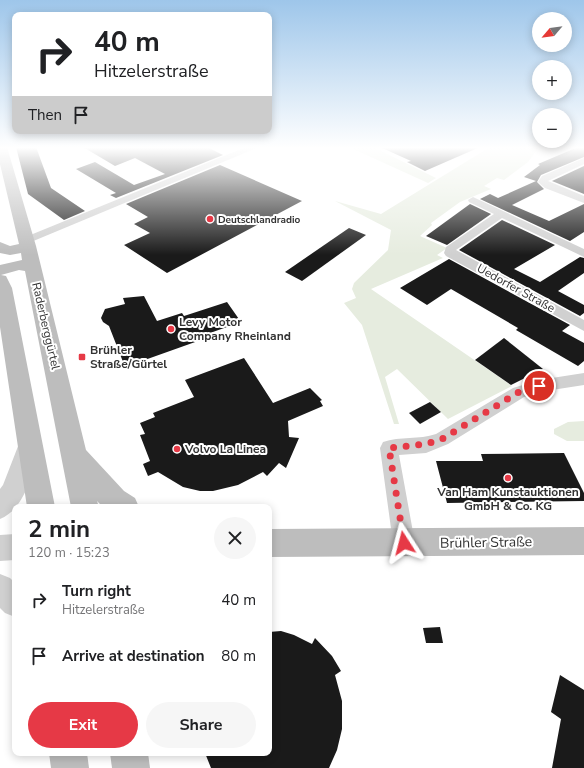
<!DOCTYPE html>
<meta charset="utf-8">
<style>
:root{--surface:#fff;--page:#f6f6f6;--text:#202124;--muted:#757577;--accent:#e63946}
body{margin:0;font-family:"Nunito Sans",sans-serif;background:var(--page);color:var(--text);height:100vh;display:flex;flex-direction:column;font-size:15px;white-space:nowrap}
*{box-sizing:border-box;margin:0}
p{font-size:13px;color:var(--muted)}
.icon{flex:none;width:22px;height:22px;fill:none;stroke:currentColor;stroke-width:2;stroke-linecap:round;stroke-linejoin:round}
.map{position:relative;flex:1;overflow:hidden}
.side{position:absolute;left:12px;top:504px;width:260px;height:252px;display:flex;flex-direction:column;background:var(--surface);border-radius:8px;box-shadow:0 2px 10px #0003}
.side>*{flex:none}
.banner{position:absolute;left:12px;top:12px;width:260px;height:122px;border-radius:8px;box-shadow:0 2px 10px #0003;background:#fff;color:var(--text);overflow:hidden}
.needle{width:26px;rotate:241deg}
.controls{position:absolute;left:532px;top:12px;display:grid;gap:8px}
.controls a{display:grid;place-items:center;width:40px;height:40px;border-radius:50%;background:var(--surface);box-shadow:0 2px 10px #0003;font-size:20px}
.pin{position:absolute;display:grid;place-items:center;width:34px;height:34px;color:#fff;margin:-17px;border:2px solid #fff;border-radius:50%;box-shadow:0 1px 4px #0007}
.me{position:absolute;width:44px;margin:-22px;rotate:351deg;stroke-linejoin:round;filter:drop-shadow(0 0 3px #0008)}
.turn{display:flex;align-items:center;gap:14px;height:84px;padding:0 16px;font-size:18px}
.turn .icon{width:52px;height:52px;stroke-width:2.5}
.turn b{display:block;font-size:28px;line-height:34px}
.then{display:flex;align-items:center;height:38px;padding:0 16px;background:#0003;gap:8px;font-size:15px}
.round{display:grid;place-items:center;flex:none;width:42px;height:42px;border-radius:21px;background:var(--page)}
.head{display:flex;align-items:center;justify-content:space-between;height:68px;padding:0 16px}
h1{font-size:24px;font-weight:700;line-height:30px}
.cta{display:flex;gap:8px;margin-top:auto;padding:8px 16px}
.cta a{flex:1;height:46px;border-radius:24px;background:var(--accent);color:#fff;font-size:16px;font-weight:700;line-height:46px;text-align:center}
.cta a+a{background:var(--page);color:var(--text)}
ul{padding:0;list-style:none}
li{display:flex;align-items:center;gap:12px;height:56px;padding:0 16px}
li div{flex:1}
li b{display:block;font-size:15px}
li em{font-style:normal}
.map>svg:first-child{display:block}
</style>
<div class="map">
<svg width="584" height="768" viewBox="0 0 584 768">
<rect width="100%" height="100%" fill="#fff"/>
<g fill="#e6ecdf">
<polygon points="349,147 373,147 436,178 428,183"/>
<polygon points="490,147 539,147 528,162 504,180 497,178 484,186 491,189 460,202 431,223 432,225 420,236 447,248 437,255 443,258 371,289 512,386 448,419 397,369 385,377 399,424 394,424 362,325 344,303 356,298 352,289 354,283 388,250 391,230 335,201 381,214"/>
<polygon points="584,421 584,441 567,441 554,434 554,429 568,422"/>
</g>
<g fill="#1a1a1a">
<polygon points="16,147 36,147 51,188 85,211 64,220 28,194"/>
<polygon points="83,147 207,147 223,155 116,198 110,195 116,193 76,169 95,162 134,185 165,174 135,158 115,166"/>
<polygon points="380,147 480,147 425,171 407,162 411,161"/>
<polygon points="578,147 584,147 584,157 541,175 537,182 544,189 512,205 549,221 584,204 584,232 570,241 480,199 490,194 498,198 536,181 524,177 540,165 538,164"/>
<polygon points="220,165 302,201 167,273 124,245 150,233 134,224 148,217 126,204"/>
<polygon points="584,166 584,194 552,181"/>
<polygon points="470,204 491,214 447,245 426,236"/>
<polygon points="502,220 555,245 514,269 540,282 580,257 584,258 584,273 558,291 584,305 584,313 580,316 459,250"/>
<polygon points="349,228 366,235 302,281 285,272"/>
<polygon points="449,259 570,325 562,331 584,343 584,361 578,366 516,330 518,328 451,289 427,305 400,288"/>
<polygon points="144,296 157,321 182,313 184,316 227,302 241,322 196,338 198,341 125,367 109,326 103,322 101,318 105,309 125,304 123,298"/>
<polygon points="504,338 543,369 511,385 475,360"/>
<polygon points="244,358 273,403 310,388 322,400 320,401 323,406 288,421 289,437 299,438 286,468 279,463 267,476 263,472 238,485 213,491 200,491 183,487 158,472 148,476 143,464 150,461 140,435 145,434 140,423 155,417 153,413 194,397 185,380"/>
<polygon points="430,402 441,412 420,424 409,413"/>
<polygon points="564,453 584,493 584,501 447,503 436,461 483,461 481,454"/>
<polygon points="440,627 443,643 426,643 423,628"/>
<polygon points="281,631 294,635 312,644 315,638 332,656 341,671 335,675 342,701 342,729 337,750 329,768 211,768 205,753 269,753 269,632"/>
<polygon points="560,675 584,690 584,768 552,768 561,719 551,712"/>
</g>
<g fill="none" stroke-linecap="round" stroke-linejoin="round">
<g fill="#d0d0d0" fill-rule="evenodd">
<polygon points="246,147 259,147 31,242 27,243 21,240 23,238"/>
<polygon points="584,158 584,164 548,181 584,196 584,203 545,188 538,182 542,176"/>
<polygon points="473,197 584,249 584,257 502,218 456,250 584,320 584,331 446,256 444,253 446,247 494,214 469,202 468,200"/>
<path d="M 584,373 L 584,385 L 539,392 L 524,397 L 448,444 L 426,453 L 399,455 L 415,543 L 411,550 L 404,554 L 397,550 L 393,543 L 380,448 L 383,442 C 400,436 419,440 436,434 L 513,388 L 539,380 Z"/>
</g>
<g fill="#d0d0d0" fill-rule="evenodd">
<path d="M 30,433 L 38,436 L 41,443 C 33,469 27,508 0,519 L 0,489 L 3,485 L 22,436 Z"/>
<polygon points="15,534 15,560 0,561 0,535"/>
<polygon points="0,574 10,578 15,583 15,617 5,613 0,608"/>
</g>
<g fill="#bdbdbd" fill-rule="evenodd">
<polygon points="0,147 7,147 36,246 86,450 124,491 135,498 139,507 103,507 97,501 99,507 71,507 25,271 19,270 1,275 6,276 12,288 55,507 27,507 0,327 0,265 22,260 21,253 10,255 0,253 0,242 10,246 19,244 0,164"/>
<polygon points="584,527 584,555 269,557 269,529"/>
<polygon points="49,753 87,753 89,768 51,768"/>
<polygon points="110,753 148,753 150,768 112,768"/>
</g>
</g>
<linearGradient id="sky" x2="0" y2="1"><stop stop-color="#9ec6ea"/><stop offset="0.58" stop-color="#fff"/><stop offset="1" stop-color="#fff" stop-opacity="0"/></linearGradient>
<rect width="584" height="255" fill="url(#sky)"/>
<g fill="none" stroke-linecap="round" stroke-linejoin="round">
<polyline stroke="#e63946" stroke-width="7" stroke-dasharray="0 12.6" points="404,543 389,448 426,444 442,439 519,392 539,386"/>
</g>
<g fill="#e63946" stroke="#fff" stroke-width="1.5">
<circle cx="210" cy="219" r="4"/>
<circle cx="171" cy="329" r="4"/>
<rect x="78" y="353" width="8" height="8" rx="2"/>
<circle cx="177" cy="449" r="4"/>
<circle cx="508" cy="478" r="4"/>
</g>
<g text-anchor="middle" stroke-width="4" stroke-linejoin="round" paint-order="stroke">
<g font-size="10" font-weight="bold" fill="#333" stroke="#fff" text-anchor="start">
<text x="218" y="223">Deutschlandradio</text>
</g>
<g font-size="12" fill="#333" stroke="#fff">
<text transform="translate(516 288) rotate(29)" y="4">Uedorfer Straße</text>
<text transform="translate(46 326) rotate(77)" y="4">Raderberggürtel</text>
</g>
<g font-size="12" font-weight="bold" fill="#333" stroke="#fff" text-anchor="start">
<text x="179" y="326">Levy Motor<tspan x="179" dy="14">Company Rheinland</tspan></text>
<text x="90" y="354">Brühler<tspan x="90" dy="14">Straße/Gürtel</tspan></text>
<text x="185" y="453">Volvo La Linea</text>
<text x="508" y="496" text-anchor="middle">Van Ham Kunstauktionen<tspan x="508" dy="14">GmbH &amp; Co. KG</tspan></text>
</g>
<g font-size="14" fill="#333" stroke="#fff">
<text transform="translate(486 542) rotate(-1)" y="5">Brühler Straße</text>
</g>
</g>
</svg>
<div class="controls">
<a><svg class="needle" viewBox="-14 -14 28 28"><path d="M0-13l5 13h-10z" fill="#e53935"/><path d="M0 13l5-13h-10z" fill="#757577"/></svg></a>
<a>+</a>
<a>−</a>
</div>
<div class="pin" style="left:539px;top:386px;background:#d93025"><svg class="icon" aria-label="arrive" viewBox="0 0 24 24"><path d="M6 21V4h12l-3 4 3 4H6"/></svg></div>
<svg class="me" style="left:404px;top:543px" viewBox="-20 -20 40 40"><path d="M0-17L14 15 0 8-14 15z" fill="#e63946" stroke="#fff" stroke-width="4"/></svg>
<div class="banner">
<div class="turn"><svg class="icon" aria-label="right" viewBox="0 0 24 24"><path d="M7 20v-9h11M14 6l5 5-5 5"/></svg><div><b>40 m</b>Hitzelerstraße</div></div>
<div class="then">Then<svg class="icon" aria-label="arrive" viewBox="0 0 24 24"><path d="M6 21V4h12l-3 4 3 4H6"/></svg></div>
</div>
<section class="side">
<div class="head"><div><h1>2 min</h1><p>120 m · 15:23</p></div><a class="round"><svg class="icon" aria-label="close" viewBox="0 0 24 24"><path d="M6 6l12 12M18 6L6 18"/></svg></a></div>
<ul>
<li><svg class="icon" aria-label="right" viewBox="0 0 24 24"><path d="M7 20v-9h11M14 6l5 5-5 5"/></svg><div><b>Turn right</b><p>Hitzelerstraße</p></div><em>40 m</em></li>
<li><svg class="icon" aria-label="arrive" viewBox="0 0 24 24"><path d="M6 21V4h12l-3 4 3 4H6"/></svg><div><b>Arrive at destination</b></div><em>80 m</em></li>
</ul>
<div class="cta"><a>Exit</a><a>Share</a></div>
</section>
</div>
